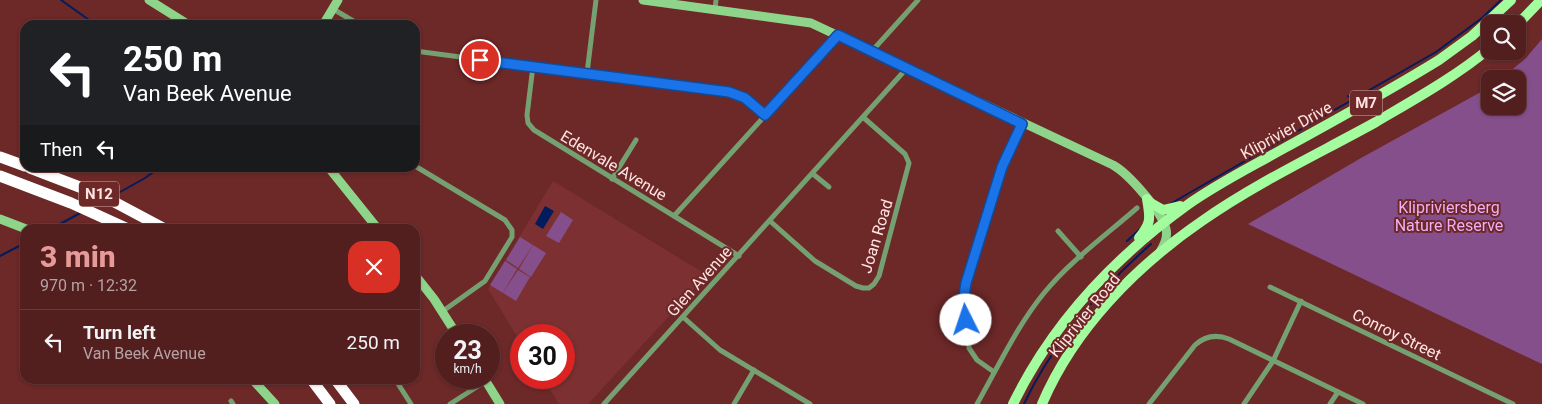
<!DOCTYPE html>
<meta charset="utf-8">
<style>
:root{--surface:#521e1e;--page:#5c2b2b;--text:#f1f3f6;--muted:#b5a2a4;--line:#683c3c;--accent:#e69b98}
body{margin:0;font-family:Roboto,sans-serif;background:var(--page);color:var(--text);height:100vh;display:flex;flex-direction:column;font-size:19px;white-space:nowrap}
*{box-sizing:border-box;margin:0}
p{font-size:16px;color:var(--muted)}
.icon{flex:none;width:28px;height:28px;fill:none;stroke:currentColor;stroke-width:2;stroke-linecap:round;stroke-linejoin:round}
.map{position:relative;flex:1;overflow:hidden}
.details{position:absolute;left:20px;top:224px;width:400px;height:160px;display:flex;flex-direction:column;background:var(--surface);border-radius:15px;box-shadow:0 1px 4px #0004,0 0 0 1px var(--line)}
.details>*{flex:none}
.top-card{position:absolute;left:20px;top:20px;width:400px;height:152px;border-radius:15px;box-shadow:0 1px 4px #0004,0 0 0 1px var(--line);background:#202124;color:#fff;overflow:hidden}
.buttons{position:absolute;left:1481px;top:15px;display:grid;gap:10px}
.buttons a{display:grid;place-items:center;width:45px;height:45px;border-radius:10px;background:var(--surface);box-shadow:0 1px 4px #0004,0 0 0 1px var(--line);font-size:25px}
.speed{position:absolute;left:435px;top:324px;display:flex;gap:10px;font-size:25px;font-weight:700;text-align:center}
.speed>*{display:grid;place-content:center;width:65px;height:65px;border-radius:50%;background:var(--surface);box-shadow:0 1px 4px #0004,0 0 0 1px var(--line);line-height:1}
.speed small{font-size:12px;font-weight:400}
.speed .limit{border:8px solid #d22;background:#fff;color:#111}
.pin{position:absolute;display:grid;place-items:center;width:42px;height:42px;color:#fff;margin:-21px;border:2px solid #fff;border-radius:50%;box-shadow:0 1px 5px #0007}
.me{position:absolute;width:55px;margin:-28px;rotate:356deg;stroke-linejoin:round;filter:drop-shadow(0 0 4px #0008)}
.turn{display:flex;align-items:center;gap:18px;height:105px;padding:0 20px;font-size:22px}
.turn .icon{width:65px;height:65px;stroke-width:2.5}
.turn b{display:block;font-size:35px;line-height:42px}
.then{display:flex;align-items:center;height:48px;padding:0 20px;background:#0003;gap:10px;font-size:19px}
.round{display:grid;place-items:center;flex:none;width:52px;height:52px;border-radius:15px;background:var(--page)}
.overview{display:flex;align-items:center;justify-content:space-between;height:85px;padding:0 20px}
h1{font-size:30px;font-weight:800;line-height:38px;color:var(--accent)}
ul{padding:0;list-style:none}
li{display:flex;align-items:center;gap:15px;height:65px;padding:0 20px;border-top:1px solid var(--line)}
li div{flex:1}
li b{display:block;font-size:19px}
li em{font-style:normal}
.map>svg:first-child{display:block}
</style>
<div class="map">
<svg width="1542" height="404" viewBox="0 0 1542 404">
<rect width="100%" height="100%" fill="#6d2828"/>
<polygon fill="#7d3031" points="553,181 707,275 588,404 559,404 543,378 564,378 564,335 521,335 521,343 488,289"/>
<g fill="#854f8c">
<polygon points="1542,39 1542,364 1248,224 1361,158 1490,87 1490,106 1518,106 1518,79 1501,79 1526,58"/>
<polygon points="561,212 573,220 559,243 546,236"/>
<polygon points="520,237 533,245 518,268 506,260"/>
<polygon points="533,245 546,253 531,277 519,269"/>
<polygon points="505,261 517,269 503,293 490,285"/>
<polygon points="518,270 530,277 516,301 503,293"/>
</g>
<polygon fill="#021c5d" points="545,206 554,211 543,229 535,224"/>
<g fill="none" stroke-linecap="round" stroke-linejoin="round">
<g stroke="#021c5d" stroke-width="2">
<polyline points="61,0 96,25"/>
<polyline points="1348,96 1353,100"/>
<polyline points="113,196 145,178 159,168"/>
<polyline points="1170,204 1436,52 1482,18 1501,0"/>
<polyline points="91,207 102,201"/>
<polyline points="51,229 82,212"/>
<polyline points="1127,241 1140,229"/>
<polyline points="0,256 25,243"/>
<path d="M 1024,404 C 1053,342 1100,289 1151,244"/>
</g>
<g stroke="#75a072" stroke-width="5">
<polyline points="333,9 360,25"/>
<polyline points="715,9 716,0"/>
<polyline points="415,51 729,92 745,98 765,115"/>
<polyline points="872,51 918,0"/>
<polyline points="533,66 527,115 528,123 534,130 739,256"/>
<polyline points="587,73 596,0"/>
<polyline points="415,166 505,220 512,230 512,237 485,281 443,311"/>
<polyline points="813,174 829,187"/>
<polyline points="612,179 636,140"/>
<polyline points="674,216 838,35"/>
<polyline points="770,221 815,261 856,286 863,288 869,288 874,284 879,276 909,163 905,154 864,118"/>
<polyline points="1058,231 1081,257"/>
<polyline points="1270,287 1513,404"/>
<polyline points="683,317 720,350 810,404"/>
<polyline points="994,372 977,360 969,348 964,296 1002,167 1022,124"/>
<polyline points="395,379 411,404"/>
<polyline points="231,401 233,404"/>
<polyline points="450,404 486,381"/>
<polyline points="604,404 907,68"/>
<polyline points="734,404 754,370"/>
<path d="M 977,404 C 998,367 1017,326 1044,293 C 1070,261 1106,235 1137,208"/>
<path d="M 1149,404 L 1195,345 C 1205,336 1216,334 1229,339 L 1363,404"/>
<polyline points="1244,404 1273,361 1301,301"/>
<polyline points="1330,404 1338,392"/>
</g>
<g stroke="#8fd48b" stroke-width="9">
<polyline points="149,0 189,25"/>
<path d="M 643,0 L 811,23 L 1113,165 C 1129,174 1162,212 1166,229 C 1168,238 1164,245 1160,252"/>
<polyline points="323,25 338,0"/>
<polyline points="329,168 378,229"/>
<polyline points="0,219 26,229"/>
<polyline points="415,275 434,299 457,335"/>
<polyline points="484,378 500,404"/>
<polyline points="252,379 275,404"/>
</g>
<g stroke="#a3fc9d" stroke-width="10">
<polyline points="1518,24 1541,0"/>
<polyline points="1149,202 1163,210 1180,206"/>
<path d="M 1139,238 C 1152,222 1150,218 1147,199"/>
<path d="M 1013,404 C 1052,324 1114,258 1186,206 C 1215,185 1249,168 1281,150 C 1334,121 1387,92 1439,60 L 1472,36 L 1511,0"/>
<path d="M 1042,404 C 1074,329 1135,267 1202,221 C 1256,183 1318,154 1376,122 C 1415,99 1455,77 1490,48"/>
</g>
<g stroke="#fff" stroke-width="11">
<polyline points="0,157 25,166"/>
<polyline points="30,168 103,196 165,229"/>
<polyline points="0,176 71,203 128,229"/>
<polyline points="311,379 330,404"/>
<polyline points="335,379 354,404"/>
</g>
</g>
<g fill="none" stroke-linecap="round" stroke-linejoin="round">
<g stroke="#114b97" stroke-width="12">
<polyline id="route" points="480,60 729,92 745,98 765,115 838,35 1022,124 1002,167 966,283 964,296 966,320"/>
</g>
<use href="#route" stroke="#1a73e8" stroke-width="9"/>
</g>
<g text-anchor="middle" stroke-width="4" stroke-linejoin="round" paint-order="stroke">
<g fill="#6d2828" stroke="#d3acaa" stroke-width="1">
<rect x="1350" y="90.5" width="32" height="25" rx="4"/>
<rect x="79" y="181.5" width="40" height="25" rx="4"/>
</g>
<g font-size="15" font-weight="bold" fill="#ffe4e2">
<text x="1366" y="108">M7</text>
<text x="99" y="199">N12</text>
</g>
<g font-size="16" fill="#ffe4e2" stroke="#6d2828">
<text transform="translate(1286 130) rotate(-29)" y="6">Kliprivier Drive</text>
<text transform="translate(614 165) rotate(31)" y="6">Edenvale Avenue</text>
<text transform="translate(876 236) rotate(-73)" y="6">Joan Road</text>
<text transform="translate(699 281) rotate(-48)" y="6">Glen Avenue</text>
<text transform="translate(1084 315) rotate(-51)" y="6">Kliprivier Road</text>
<text transform="translate(1397 334) rotate(26)" y="6">Conroy Street</text>
</g>
<g font-size="16" fill="#efaff7" stroke="#6d2828">
<text x="1449" y="213">Klipriviersberg<tspan x="1449" dy="18">Nature Reserve</tspan></text>
</g>
</g>
</svg>
<div class="buttons">
<a><svg class="icon" aria-label="search" viewBox="0 0 24 24"><circle cx="10" cy="10" r="6"/><path d="M15 15l6 6"/></svg></a>
<a><svg class="icon" aria-label="layers" viewBox="0 0 24 24"><path d="M12 4l9 5-9 5-9-5zM3 14l9 5 9-5"/></svg></a>
</div>
<div class="speed"><div>23<small>km/h</small></div><div class="limit">30</div></div>
<div class="pin" style="left:480px;top:60px;background:#d93025"><svg class="icon" aria-label="arrive" viewBox="0 0 24 24"><path d="M6 21V4h12l-3 4 3 4H6"/></svg></div>
<svg class="me" style="left:966px;top:320px" viewBox="-20 -20 40 40"><circle r="19" fill="#fff"/><path d="M0-13L10 11 0 6-10 11z" fill="#1a73e8"/></svg>
<div class="top-card">
<div class="turn"><svg class="icon" aria-label="left" viewBox="0 0 24 24"><path d="M17 20v-9H6M10 6l-5 5 5 5"/></svg><div><b>250 m</b>Van Beek Avenue</div></div>
<div class="then">Then<svg class="icon" aria-label="left" viewBox="0 0 24 24"><path d="M17 20v-9H6M10 6l-5 5 5 5"/></svg></div>
</div>
<section class="details">
<div class="overview"><div><h1>3 min</h1><p>970 m · 12:32</p></div><a class="round" style="background:#d93025;color:#fff"><svg class="icon" aria-label="close" viewBox="0 0 24 24"><path d="M6 6l12 12M18 6L6 18"/></svg></a></div>
<ul>
<li><svg class="icon" aria-label="left" viewBox="0 0 24 24"><path d="M17 20v-9H6M10 6l-5 5 5 5"/></svg><div><b>Turn left</b><p>Van Beek Avenue</p></div><em>250 m</em></li>
</ul>
</section>
</div>
